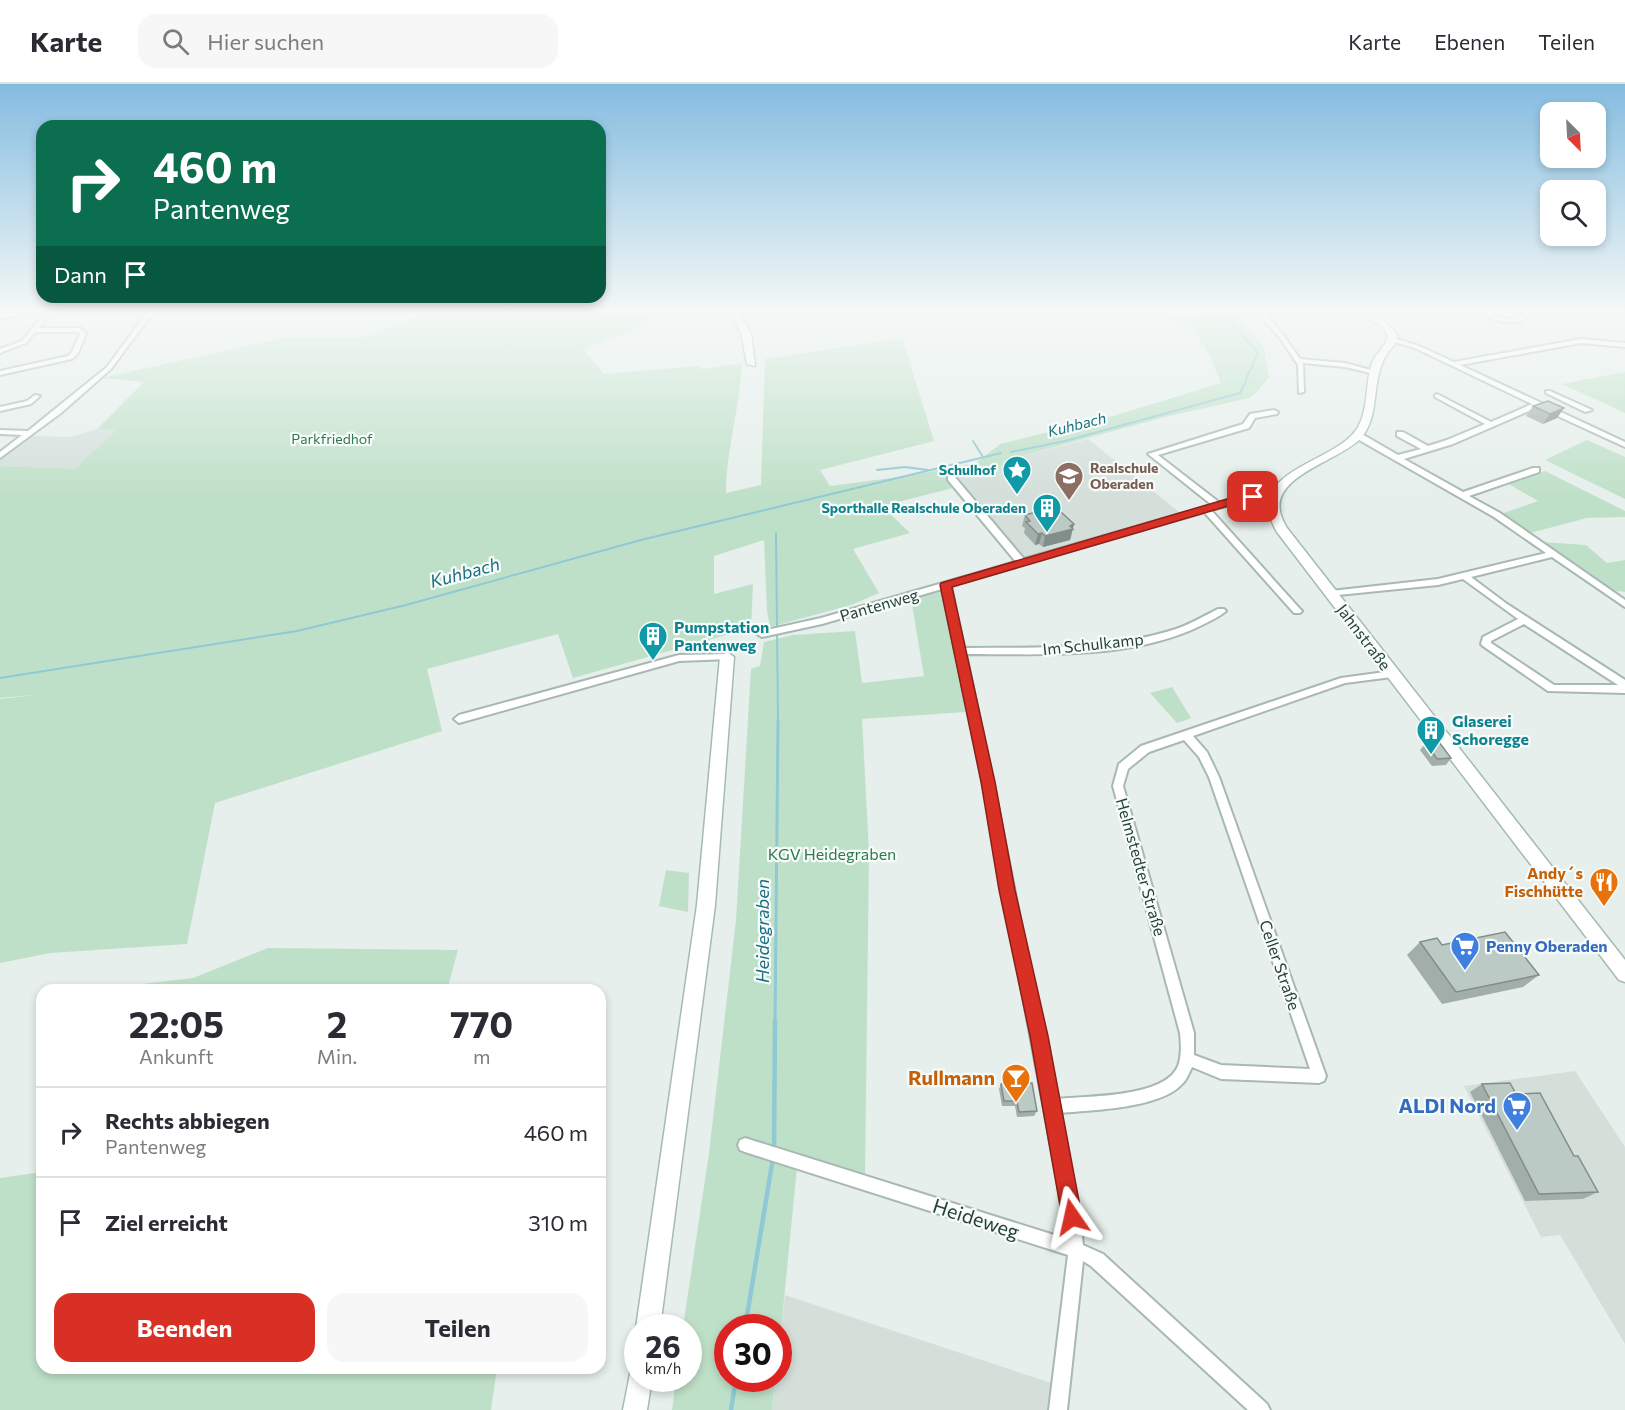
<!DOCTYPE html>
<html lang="de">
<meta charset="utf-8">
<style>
:root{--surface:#fff;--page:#f7f7f7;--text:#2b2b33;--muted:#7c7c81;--line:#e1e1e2;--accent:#d93025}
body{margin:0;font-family:Commissioner,sans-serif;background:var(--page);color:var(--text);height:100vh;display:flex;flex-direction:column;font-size:22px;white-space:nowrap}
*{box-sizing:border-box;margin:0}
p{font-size:20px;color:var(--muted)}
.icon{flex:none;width:33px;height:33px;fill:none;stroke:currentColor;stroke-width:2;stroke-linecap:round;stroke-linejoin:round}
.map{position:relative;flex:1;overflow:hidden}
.panel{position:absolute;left:36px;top:900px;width:570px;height:390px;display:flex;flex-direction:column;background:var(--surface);border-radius:18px;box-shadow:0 3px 9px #0003}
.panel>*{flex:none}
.top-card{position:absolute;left:36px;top:36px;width:570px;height:183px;border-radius:18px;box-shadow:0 3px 9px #0003;background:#0b6e4f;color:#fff;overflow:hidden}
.needle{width:39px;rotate:156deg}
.tools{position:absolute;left:1540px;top:18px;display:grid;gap:12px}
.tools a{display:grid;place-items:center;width:66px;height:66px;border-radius:12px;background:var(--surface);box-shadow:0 3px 9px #0003;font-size:30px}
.speed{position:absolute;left:624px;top:1230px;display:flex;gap:12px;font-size:30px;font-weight:700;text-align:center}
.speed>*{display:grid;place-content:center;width:78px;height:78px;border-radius:50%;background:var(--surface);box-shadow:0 3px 9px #0003;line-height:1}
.speed small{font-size:15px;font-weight:400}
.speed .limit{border:9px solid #d22;background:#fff;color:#111}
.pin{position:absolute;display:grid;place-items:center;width:51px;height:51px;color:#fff;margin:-26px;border-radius:12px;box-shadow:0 3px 9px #0006}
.me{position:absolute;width:66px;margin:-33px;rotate:349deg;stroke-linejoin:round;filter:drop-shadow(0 0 4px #0008)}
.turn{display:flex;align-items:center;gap:21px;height:126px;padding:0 18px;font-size:27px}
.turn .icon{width:78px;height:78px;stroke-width:2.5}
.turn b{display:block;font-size:42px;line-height:51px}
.then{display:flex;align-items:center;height:57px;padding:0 18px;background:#0003;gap:12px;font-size:22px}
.eta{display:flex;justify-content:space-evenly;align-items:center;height:102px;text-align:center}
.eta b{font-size:36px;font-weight:700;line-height:42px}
.action{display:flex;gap:12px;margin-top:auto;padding:12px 18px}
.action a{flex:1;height:69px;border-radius:18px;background:var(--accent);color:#fff;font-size:24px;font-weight:700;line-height:69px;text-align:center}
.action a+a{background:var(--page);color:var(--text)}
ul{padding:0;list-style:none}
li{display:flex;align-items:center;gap:18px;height:90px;padding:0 18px;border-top:2px solid var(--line)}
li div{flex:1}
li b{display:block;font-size:22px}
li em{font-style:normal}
header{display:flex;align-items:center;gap:36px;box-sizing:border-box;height:84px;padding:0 30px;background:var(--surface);border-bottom:2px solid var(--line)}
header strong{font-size:28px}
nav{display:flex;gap:33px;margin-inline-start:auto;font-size:21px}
.search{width:420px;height:54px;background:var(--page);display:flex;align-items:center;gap:15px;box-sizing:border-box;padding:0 21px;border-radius:18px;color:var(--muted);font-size:22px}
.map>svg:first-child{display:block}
</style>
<header>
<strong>Karte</strong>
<div class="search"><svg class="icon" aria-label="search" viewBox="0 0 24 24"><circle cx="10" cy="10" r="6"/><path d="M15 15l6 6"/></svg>Hier suchen</div>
<nav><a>Karte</a><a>Ebenen</a><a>Teilen</a></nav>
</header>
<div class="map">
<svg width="1625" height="1326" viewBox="0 0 1625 1326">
<rect width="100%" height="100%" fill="#e6efeb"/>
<g fill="#d4dfda">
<polygon points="97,345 118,346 75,386 0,382 0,376 32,352 71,353"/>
<polygon points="1088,355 1184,432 1024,479 955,395 1000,383 1003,377"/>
<polygon points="1575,987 1625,1063 1625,1260 1560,1151 1541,1153 1464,1002"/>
<polygon points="785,1211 1060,1302 1055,1326 772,1326 775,1295 778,1294 779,1266"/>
</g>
<g fill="#bfe0c8">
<path d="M 432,227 L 665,227 L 637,244 L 583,265 L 604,290 L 700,282 L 702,285 L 742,279 C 740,323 726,367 726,409 L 761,401 L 765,275 L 902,254 L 934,357 L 820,386 L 830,402 L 907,392 L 976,379 L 1000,360 L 1110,333 L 1221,299 L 1211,274 L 1192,242 L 1178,243 L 1170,235 L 1172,233 L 1200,231 L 1205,227 L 1236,227 L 1264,265 L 1269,293 L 1256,309 L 1249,314 L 1165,333 L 1003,377 L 1000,383 L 955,395 L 961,402 L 882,422 L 910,449 L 853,465 L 879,509 L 851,521 L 770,543 L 767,527 L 764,456 L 714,472 L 714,510 L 753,500 L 751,544 L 573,594 L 558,550 L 427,585 L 442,647 L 215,719 L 187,860 L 50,869 L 0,879 L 0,615 L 35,611 L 0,614 L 0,382 L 75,385 L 117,346 L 97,345 L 144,298 L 102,294 L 283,254 L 360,254 Z"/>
<polygon points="1625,288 1625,329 1562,300"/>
<polygon points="1587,356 1625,373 1625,415 1545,376"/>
<polygon points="1545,387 1625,427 1625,433 1587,434 1530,449 1501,430 1538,417 1507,399"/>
<polygon points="1542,458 1586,461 1607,479 1625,476 1625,508 1609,506"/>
<polygon points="943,507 966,628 862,635 869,769 865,1093 798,1073 779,1266 778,1244 728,1244 728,1294 775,1295 772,1326 672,1326 676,1295 688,1294 688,1244 683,1243 709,1069 736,836 751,585 760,582 764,558 793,551 855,547 862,599 924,592 911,515"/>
<polygon points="1172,603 1191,634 1177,639 1150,609"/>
<polygon points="666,786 689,789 688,828 659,822"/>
<polygon points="268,864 458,866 447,906 91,906 193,894"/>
<polygon points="42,1088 42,1284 497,1284 491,1326 0,1326 0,1094"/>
</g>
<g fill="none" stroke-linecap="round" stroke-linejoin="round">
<g stroke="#8ec9d4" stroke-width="2">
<polyline points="1228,227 1227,235 1258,269 1246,295"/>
<polyline points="973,357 983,373"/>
<polyline points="1011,368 1065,357 1240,309 1246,297"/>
<polyline points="877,386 905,383 928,386"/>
<polyline points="776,449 778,639"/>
<polyline points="0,594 297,547 406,521 641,456 1001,369"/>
</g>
<polyline stroke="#8ec9d4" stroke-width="3" points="775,939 778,637"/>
<g stroke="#8ec9d4" stroke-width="4.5">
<polyline points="774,1067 775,937"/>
<polyline points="745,1244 773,1074"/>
<polyline points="731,1326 736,1294"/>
</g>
<g stroke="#a8b8b2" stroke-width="4">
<g id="street">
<polygon points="24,227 36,227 0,235 0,231"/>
<polygon points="46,227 52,227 39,244 80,244 86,250 78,269 72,275 0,291 0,287 68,272 72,268 80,250 78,248 35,248 26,259 0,269 0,265 22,257"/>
<polygon points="148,227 154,227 111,285 61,329 0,374 0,368 22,351 0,350 0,346 28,347 55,325 107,283"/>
<polygon points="1262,227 1271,227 1265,230 1284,252 1300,275 1345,279 1378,288 1375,290 1345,283 1303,279 1304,308 1299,309 1298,281 1280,254 1258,229"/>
<path d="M 1487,227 L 1493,227 L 1495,232 C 1508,236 1518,237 1528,227 L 1534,227 C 1521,242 1507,240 1490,234 Z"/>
<path d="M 1393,254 L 1419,262 L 1454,278 L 1581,255 L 1625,259 L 1625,263 L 1581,259 L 1460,281 L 1625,358 L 1625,363 L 1538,323 L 1453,360 L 1404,375 L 1463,408 L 1533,384 L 1539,384 L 1539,388 L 1469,412 L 1500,429 L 1625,516 L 1625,523 L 1552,473 L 1471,493 L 1507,520 L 1625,596 L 1625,609 L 1548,607 L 1483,562 L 1481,560 L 1483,553 L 1518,535 L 1463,495 L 1438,501 L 1328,512 L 1327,510 L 1328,508 L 1331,507 L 1438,495 L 1546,469 L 1494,433 L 1354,353 L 1354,349 L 1360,349 L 1398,371 L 1421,365 L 1397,352 L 1397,348 L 1403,348 L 1428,362 L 1447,356 L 1485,340 L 1435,313 L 1435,311 L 1437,310 L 1491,338 L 1532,320 L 1415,264 L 1391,257 L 1391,255 ZM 1524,540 L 1618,601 L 1554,601 L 1491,559 L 1491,557 Z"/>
<polygon points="1546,307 1550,307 1592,326 1585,328 1546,309"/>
<polygon points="35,311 40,312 31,320 0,327 0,323 27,317"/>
<path d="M 1274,326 L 1278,328 L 1277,330 L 1255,334 L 1249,344 L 1158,371 L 1220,419 L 1253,411 L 1275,414 L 1275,418 L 1272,418 L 1253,415 L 1211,426 L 1300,525 L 1302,527 L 1300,529 L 1294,529 L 1204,428 L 951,502 L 964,564 C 1035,563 1108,567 1176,545 C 1191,540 1204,532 1218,525 L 1224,525 L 1226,527 C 1219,533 1210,537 1202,541 C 1132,576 1041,570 966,570 L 993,698 L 1056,1015 C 1086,1012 1165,1014 1178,982 C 1182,971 1181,960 1180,949 L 1113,702 L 1119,680 L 1141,662 L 1341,594 L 1392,587 L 1397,590 L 1392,593 L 1345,599 L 1193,652 L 1207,668 L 1219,693 L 1326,992 L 1324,997 L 1319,999 L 1221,995 L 1192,983 C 1189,989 1187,995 1183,999 C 1161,1025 1091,1026 1059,1029 L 1080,1133 L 1083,1161 L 1103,1170 L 1267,1320 L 1270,1326 L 1248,1326 L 1091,1182 L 1083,1177 L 1067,1326 L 1049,1326 L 1068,1171 L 745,1068 L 740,1066 L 738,1061 L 740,1056 L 745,1054 L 1067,1155 L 1064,1133 L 983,698 L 942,505 L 822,540 L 762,553 L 757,550 L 762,547 L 821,534 L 1016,478 L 948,396 L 948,392 L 954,392 L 1024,475 L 1212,421 L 1148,370 L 1243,340 L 1250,330 ZM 1184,656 L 1199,673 L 1209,693 L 1310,985 L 1221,981 L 1194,971 L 1194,949 L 1123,702 L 1128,685 L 1149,668 Z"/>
<polygon points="727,570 732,573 730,575 679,577 459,639 454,635 459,631 679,571"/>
</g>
</g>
<g stroke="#a4bbb3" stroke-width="3">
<g id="secondary">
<polygon points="729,227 737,227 751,249 755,282 747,280 741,249"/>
<path d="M 1357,227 C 1374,227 1389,238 1398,252 C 1395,263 1385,269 1382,280 C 1372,304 1379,333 1361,354 C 1341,376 1273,391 1280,427 C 1281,433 1284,439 1287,444 L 1625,876 L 1625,898 L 1619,896 L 1277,448 C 1242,389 1325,381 1353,350 C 1370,331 1364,302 1372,279 C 1376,269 1386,263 1388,252 L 1384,244 Z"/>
<polygon points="727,568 734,573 715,821 660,1244 638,1244 638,1247 636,1244 697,821 720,573"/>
<polygon points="638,1283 638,1294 652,1294 647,1326 623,1326 631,1285"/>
</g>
</g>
<use href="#street" fill="#fff" fill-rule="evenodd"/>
<use href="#secondary" fill="#fff" fill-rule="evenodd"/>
</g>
<g fill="#a1aea9">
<polygon points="1533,322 1564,324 1557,334 1543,340 1526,332"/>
<polygon points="1057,429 1074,440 1070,456 1043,463 1039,460 1035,461 1024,449 1025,444 1022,442 1025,431"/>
<polygon points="1426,659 1451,674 1446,681 1432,682 1420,666"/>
<polygon points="1420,858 1442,861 1539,891 1523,903 1442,920 1407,871"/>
<polygon points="1001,1000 1037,1027 1034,1032 1017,1033 1015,1022 1002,1022 999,1005"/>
<polygon points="1482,1000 1516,1010 1574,1072 1598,1108 1583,1115 1525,1117 1470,1008"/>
</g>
<g fill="#838d89">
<polygon points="1564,324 1557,334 1543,340 1550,330"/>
<polygon points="1074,440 1070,456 1043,463 1045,452"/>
<polygon points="1042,449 1039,460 1035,461 1038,450"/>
</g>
<g fill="#bbcac4" stroke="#838d89" stroke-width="1.5">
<polygon points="1548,317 1564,324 1550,330 1533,322"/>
<polygon points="1052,424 1057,429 1061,428 1074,440 1070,442 1073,445 1045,452 1042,449 1038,450 1026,438 1030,437 1025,431"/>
<polygon points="1439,658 1451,674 1437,675 1426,659"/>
<polygon points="1505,848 1539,891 1456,908 1420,858 1437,854 1442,861"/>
<polygon points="1032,999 1037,1027 1019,1028 1017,1017 1004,1017 1001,1000"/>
<polygon points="1510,999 1516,1010 1540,1009 1574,1072 1578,1072 1598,1108 1539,1110 1482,1000"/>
</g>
<linearGradient id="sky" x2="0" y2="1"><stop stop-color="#84bce0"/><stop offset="0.55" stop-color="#f4f8f6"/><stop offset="1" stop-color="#f4f8f6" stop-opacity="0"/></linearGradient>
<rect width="1625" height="412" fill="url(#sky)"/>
<polygon fill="#d93025" stroke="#8d1f18" stroke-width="1.5" points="1253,410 1258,413 1257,415 1242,418 952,503 995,698 1015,806 1048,952 1082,1133 1079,1140 1072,1143 1065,1140 1062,1133 1030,952 999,806 981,698 940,501 941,499 1237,412"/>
<defs>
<g id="sight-pin" transform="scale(1.5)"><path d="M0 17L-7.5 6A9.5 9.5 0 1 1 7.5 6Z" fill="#0f9aa8" stroke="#f7fbf9"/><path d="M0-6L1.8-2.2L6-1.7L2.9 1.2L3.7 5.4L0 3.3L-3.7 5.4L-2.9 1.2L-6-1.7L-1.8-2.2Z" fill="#fff"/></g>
<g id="school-pin" transform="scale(1.5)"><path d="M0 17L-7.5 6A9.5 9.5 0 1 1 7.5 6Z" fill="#8d6e63" stroke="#f7fbf9"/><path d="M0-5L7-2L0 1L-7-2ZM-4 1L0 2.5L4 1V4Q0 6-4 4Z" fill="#fff"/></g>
<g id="building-pin" transform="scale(1.5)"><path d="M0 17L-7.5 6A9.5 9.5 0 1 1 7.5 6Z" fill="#0f9aa8" stroke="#f7fbf9"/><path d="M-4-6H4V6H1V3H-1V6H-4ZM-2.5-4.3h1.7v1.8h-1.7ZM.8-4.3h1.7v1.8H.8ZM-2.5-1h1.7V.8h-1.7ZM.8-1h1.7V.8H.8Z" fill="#fff"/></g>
<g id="restaurant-pin" transform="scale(1.5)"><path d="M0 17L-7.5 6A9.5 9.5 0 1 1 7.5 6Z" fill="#e8710a" stroke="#f7fbf9"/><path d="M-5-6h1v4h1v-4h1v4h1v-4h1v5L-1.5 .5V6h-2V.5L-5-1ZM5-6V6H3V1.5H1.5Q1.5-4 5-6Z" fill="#fff"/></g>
<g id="supermarket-pin" transform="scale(1.5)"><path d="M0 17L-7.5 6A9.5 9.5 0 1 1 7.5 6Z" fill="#3f7fe0" stroke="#f7fbf9"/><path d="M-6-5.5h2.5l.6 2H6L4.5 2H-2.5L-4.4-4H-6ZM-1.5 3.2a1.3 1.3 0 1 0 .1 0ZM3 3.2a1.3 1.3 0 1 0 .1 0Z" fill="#fff"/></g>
<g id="bar-pin" transform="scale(1.5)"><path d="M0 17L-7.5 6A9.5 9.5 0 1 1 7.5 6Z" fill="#e8710a" stroke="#f7fbf9"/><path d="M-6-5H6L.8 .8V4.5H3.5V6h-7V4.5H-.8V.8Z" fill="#fff"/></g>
</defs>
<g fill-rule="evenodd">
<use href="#sight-pin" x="1017" y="386"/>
<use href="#school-pin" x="1069" y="392"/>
<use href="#building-pin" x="1047" y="424"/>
<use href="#building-pin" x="653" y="552"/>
<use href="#building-pin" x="1431" y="646"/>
<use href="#restaurant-pin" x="1604" y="798"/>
<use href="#supermarket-pin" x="1465" y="862"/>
<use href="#bar-pin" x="1016" y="994"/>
<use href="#supermarket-pin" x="1517" y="1022"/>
</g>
<g text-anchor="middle" stroke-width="4.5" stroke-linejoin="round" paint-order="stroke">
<g font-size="14" fill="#2d7a4b" stroke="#f7fbf9">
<text x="332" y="360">Parkfriedhof</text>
</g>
<g font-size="14" font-weight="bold" fill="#785e54" stroke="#f7fbf9" text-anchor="start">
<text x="1090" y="389">Realschule<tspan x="1090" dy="16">Oberaden</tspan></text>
</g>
<g font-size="14" font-weight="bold" fill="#0d838f" stroke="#f7fbf9" text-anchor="end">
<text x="996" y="391">Schulhof</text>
<text x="1026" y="429">Sporthalle Realschule Oberaden</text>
</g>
<g font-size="15" font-style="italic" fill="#1c6f80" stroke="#f7fbf9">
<text transform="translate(1077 341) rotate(-14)" y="5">Kuhbach</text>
</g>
<g font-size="16" fill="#24423a" stroke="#f7fbf9">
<text transform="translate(879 521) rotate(-16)" y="6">Pantenweg</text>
<text transform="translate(1364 553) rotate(53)" y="6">Jahnstraße</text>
<text transform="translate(1093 560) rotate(-6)" y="6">Im Schulkamp</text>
<text transform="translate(1141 783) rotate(74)" y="6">Helmstedter Straße</text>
<text transform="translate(1280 881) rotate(71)" y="6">Celler Straße</text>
</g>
<g font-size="16" font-weight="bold" fill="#0d838f" stroke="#f7fbf9" text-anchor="start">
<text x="674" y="549">Pumpstation<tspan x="674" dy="18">Pantenweg</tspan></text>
<text x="1452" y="643">Glaserei<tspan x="1452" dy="18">Schoregge</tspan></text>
</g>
<g font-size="16" fill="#2d7a4b" stroke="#f7fbf9">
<text x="832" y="776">KGV Heidegraben</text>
</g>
<g font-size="16" font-weight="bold" fill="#c56008" stroke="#f7fbf9" text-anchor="end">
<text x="1583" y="795">Andy´s<tspan x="1583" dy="18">Fischhütte</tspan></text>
</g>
<g font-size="16" font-weight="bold" fill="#366cbe" stroke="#f7fbf9" text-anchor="start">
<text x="1486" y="868">Penny Oberaden</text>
</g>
<g font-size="18" font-style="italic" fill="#1c6f80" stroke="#f7fbf9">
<text transform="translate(465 489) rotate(-15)" y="6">Kuhbach</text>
<text transform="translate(763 847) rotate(-90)" y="6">Heidegraben</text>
</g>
<g font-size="20" font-weight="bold" fill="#c56008" stroke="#f7fbf9" text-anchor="end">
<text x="995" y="1001">Rullmann</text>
</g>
<g font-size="20" font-weight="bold" fill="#366cbe" stroke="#f7fbf9" text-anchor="end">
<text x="1496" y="1029">ALDI Nord</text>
</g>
<g font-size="20" fill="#24423a" stroke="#f7fbf9">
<text transform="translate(976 1135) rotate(18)" y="7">Heideweg</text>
</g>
</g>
</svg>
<div class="tools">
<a><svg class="needle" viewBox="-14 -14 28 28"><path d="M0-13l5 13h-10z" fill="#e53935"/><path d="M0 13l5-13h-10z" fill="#7c7c81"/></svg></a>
<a><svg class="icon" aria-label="search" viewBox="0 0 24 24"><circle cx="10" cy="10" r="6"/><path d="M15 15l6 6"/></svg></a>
</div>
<div class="speed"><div>26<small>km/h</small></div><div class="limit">30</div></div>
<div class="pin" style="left:1253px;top:413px;background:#d93025"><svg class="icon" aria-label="arrive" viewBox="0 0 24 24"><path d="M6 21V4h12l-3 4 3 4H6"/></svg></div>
<svg class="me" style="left:1072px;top:1133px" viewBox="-20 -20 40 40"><path d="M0-17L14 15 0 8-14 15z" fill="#d93025" stroke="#fff" stroke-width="4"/></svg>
<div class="top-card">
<div class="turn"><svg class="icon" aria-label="right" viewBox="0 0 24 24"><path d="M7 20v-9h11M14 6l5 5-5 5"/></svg><div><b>460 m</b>Pantenweg</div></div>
<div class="then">Dann<svg class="icon" aria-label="arrive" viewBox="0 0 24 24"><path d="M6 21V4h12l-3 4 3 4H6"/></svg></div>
</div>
<section class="panel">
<div class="eta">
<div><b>22:05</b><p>Ankunft</p></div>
<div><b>2</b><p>Min.</p></div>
<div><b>770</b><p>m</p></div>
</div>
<ul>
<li><svg class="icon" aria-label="right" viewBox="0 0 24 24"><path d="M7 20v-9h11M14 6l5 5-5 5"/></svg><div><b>Rechts abbiegen</b><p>Pantenweg</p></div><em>460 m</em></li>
<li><svg class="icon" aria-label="arrive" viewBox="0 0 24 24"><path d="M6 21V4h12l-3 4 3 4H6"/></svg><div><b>Ziel erreicht</b></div><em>310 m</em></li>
</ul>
<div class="action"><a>Beenden</a><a>Teilen</a></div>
</section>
</div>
